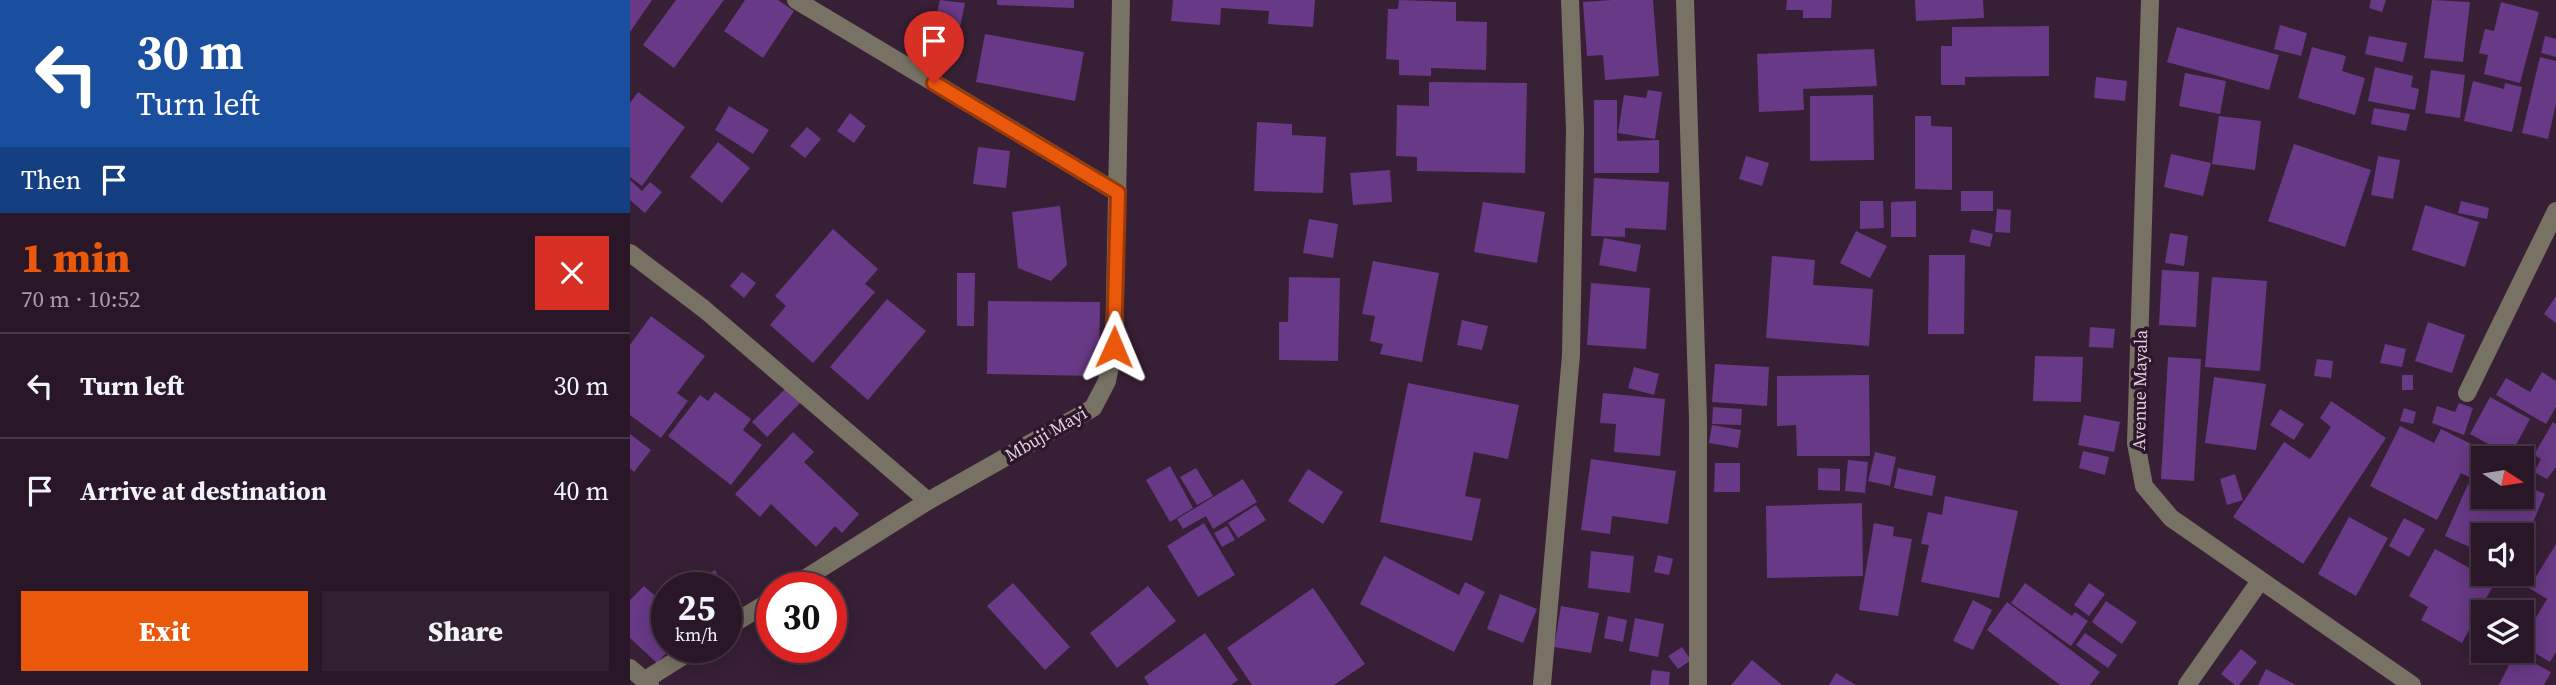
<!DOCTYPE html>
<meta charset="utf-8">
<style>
:root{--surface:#291728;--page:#312030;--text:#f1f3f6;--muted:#a59fa8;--line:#453645;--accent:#ea580c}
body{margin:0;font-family:"Source Serif 4",serif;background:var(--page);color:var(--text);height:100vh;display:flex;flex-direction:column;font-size:26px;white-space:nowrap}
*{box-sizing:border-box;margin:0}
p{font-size:23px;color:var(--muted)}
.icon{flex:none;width:38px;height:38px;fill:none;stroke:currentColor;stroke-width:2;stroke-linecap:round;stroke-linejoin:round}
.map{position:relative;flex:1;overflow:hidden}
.sheet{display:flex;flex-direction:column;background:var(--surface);width:630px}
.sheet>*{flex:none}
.hud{background:#1a4fa0;color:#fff;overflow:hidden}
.needle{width:46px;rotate:102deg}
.controls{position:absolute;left:1841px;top:446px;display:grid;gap:14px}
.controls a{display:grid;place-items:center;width:63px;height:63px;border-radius:0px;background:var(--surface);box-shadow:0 4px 18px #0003,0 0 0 2px var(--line);font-size:35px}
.speed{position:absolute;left:21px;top:572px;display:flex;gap:14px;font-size:35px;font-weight:700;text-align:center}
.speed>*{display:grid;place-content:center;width:91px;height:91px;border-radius:50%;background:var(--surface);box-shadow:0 4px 18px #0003,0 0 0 2px var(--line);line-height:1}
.speed small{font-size:18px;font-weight:400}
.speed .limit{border:10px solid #d22;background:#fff;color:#111}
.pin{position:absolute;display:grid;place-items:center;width:60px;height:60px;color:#fff;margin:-72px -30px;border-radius:50% 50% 50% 0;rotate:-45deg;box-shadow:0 0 7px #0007}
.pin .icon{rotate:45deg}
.me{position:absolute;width:77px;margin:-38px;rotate:1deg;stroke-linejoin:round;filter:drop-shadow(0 0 5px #0008)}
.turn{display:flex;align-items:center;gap:24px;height:147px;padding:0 21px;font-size:32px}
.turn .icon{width:91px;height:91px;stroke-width:2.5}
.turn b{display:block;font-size:49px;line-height:60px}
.then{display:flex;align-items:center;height:66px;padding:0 21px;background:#0003;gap:14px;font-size:26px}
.round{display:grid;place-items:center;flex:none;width:74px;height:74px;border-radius:0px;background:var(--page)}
.overview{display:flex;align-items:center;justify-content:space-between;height:119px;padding:0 21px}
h1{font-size:42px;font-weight:800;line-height:52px;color:var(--accent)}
.cta{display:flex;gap:14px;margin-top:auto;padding:14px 21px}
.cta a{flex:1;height:80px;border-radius:0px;background:var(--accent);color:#fff;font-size:28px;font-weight:800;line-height:80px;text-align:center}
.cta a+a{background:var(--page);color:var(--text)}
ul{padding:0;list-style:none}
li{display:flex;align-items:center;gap:21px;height:105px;padding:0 21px;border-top:2px solid var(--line)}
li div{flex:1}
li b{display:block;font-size:26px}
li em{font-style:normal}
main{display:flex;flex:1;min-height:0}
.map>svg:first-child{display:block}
</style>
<main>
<section class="sheet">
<div class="hud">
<div class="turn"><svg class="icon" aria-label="left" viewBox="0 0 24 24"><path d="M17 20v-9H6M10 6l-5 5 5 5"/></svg><div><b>30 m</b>Turn left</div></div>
<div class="then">Then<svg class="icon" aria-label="arrive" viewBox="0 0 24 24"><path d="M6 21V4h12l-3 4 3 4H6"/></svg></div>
</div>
<div class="overview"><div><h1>1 min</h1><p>70 m · 10:52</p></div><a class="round" style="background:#d93025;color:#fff"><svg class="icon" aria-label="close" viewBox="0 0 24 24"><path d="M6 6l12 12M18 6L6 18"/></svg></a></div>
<ul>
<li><svg class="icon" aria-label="left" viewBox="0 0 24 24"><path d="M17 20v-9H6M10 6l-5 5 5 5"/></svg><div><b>Turn left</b></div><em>30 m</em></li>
<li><svg class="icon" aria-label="arrive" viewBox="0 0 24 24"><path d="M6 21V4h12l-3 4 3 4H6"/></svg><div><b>Arrive at destination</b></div><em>40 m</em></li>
</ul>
<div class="cta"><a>Exit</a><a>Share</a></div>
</section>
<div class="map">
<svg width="1926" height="685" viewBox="0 0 1926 685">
<rect width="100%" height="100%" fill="#371f35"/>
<g fill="#683986">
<polygon points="0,0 22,0 0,32"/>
<polygon points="46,0 94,0 44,68 13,45"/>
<polygon points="115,0 148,0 164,11 133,58 94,31"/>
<polygon points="310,0 335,3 330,27 305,21"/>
<polygon points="367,0 444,0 444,8 367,5"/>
<polygon points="543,0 685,0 683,27 638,24 639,11 591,8 590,25 541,21"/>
<polygon points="769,0 826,2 826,21 857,22 856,70 801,68 801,76 769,75 769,60 756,59 758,9 768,9"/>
<polygon points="982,0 1023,0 1029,76 975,80 973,55 957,56 953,2"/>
<polygon points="1157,0 1202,0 1201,18 1173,18 1173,10 1156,10"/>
<polygon points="1285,0 1353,0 1354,18 1286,21"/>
<polygon points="1741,0 1756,0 1752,12 1739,8"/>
<polygon points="1802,0 1840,2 1833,62 1794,58"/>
<polygon points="1871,2 1909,12 1890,83 1854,74 1858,55 1849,53 1855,29 1864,31"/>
<polygon points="1650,25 1677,33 1671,56 1644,49"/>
<polygon points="1419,26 1419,76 1335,77 1335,85 1311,85 1311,46 1322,46 1322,27"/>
<polygon points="1547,27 1649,55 1639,90 1537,62"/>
<polygon points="355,34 454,52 445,101 346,82"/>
<polygon points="1739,36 1777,43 1773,62 1735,54"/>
<polygon points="1915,36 1926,39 1926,57 1911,53"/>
<polygon points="1682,47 1716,56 1712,71 1735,78 1725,115 1668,98"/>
<polygon points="1244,49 1247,86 1173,89 1174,110 1129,112 1127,54"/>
<polygon points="1910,57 1926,61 1926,104 1918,139 1892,133"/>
<polygon points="1745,67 1783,76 1781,87 1789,89 1785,110 1738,101"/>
<polygon points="1801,70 1835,75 1830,118 1795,113"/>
<polygon points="1555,73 1596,81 1590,114 1549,106"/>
<polygon points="1466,77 1497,81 1495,101 1464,98"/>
<polygon points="1843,81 1874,89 1875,83 1892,87 1882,132 1834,121"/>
<polygon points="799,82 897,83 895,173 787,171 787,157 766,156 767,105 799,106"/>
<polygon points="1018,90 1032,92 1025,139 988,133 994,95 1016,98"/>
<polygon points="8,92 55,127 12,186 0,177 0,103"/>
<polygon points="1243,95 1244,160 1180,161 1180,96"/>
<polygon points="964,100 987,100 987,141 1029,140 1029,173 964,173"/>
<polygon points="99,106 139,130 123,154 85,130"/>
<polygon points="1744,108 1780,114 1776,131 1741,124"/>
<polygon points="220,113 236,126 224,143 207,131"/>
<polygon points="1285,116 1301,116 1301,126 1322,127 1322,190 1285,189"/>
<polygon points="1589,116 1631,121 1625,170 1582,164"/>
<polygon points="627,122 662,124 662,135 696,137 693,193 624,191"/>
<polygon points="177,127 191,139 175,158 160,146"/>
<polygon points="88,142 120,168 92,203 60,177"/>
<polygon points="1664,144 1741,170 1715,247 1638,221"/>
<polygon points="348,147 380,151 376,188 343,184"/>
<polygon points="1541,154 1581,163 1573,196 1534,187"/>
<polygon points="1116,156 1139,163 1132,186 1109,179"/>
<polygon points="1748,156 1770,160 1763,199 1741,195"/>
<polygon points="760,170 762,202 723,205 720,173"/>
<polygon points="964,178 1039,182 1036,230 995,228 995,237 961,236"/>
<polygon points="0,180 12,191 20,182 32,192 15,213 0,200"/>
<rect x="1331" y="191" width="32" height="20"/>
<polygon points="1230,201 1253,201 1254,228 1230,229"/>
<polygon points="1286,201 1286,237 1261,237 1261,202"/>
<polygon points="1831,201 1859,208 1857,219 1828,213"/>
<polygon points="853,202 915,212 907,263 844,252"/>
<polygon points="1795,205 1849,222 1835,267 1782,250"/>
<polygon points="430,206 437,265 421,281 388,268 382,212"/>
<polygon points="1367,209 1381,210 1380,233 1365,232"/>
<polygon points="679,219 708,224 703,258 673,253"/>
<polygon points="203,229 248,269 235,284 245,292 183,363 140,325 156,306 145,296"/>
<polygon points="1342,229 1363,234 1360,247 1339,242"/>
<polygon points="1226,231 1257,246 1240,278 1210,263"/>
<polygon points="1540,233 1558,236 1554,266 1535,263"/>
<polygon points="974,238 1011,245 1006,272 969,265"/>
<polygon points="1299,255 1335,255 1334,334 1298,334"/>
<polygon points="1142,256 1185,260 1183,285 1243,289 1239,346 1136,338"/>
<polygon points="743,261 809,273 792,362 750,354 753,344 740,341 745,316 732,314"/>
<polygon points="1532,270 1569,272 1566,327 1529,325"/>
<polygon points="112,272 126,283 114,298 100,286"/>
<polygon points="327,273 345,273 344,326 327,326"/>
<polygon points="659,277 710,278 708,361 649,360 649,322 658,322"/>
<polygon points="1582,277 1637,281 1630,371 1575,367"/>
<polygon points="961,283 1020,288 1016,349 957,345"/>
<polygon points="1926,296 1926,323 1914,314"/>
<polygon points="257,299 296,331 238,400 200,367"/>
<polygon points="358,301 470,302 469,376 357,374"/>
<polygon points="21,316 75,356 47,393 58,401 31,438 0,415 0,345"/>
<polygon points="832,320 858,326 852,350 827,345"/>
<polygon points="1798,322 1835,335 1822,373 1785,361"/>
<polygon points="1460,327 1485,329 1483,348 1459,347"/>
<polygon points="1755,344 1776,349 1772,367 1750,363"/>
<polygon points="1405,356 1453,357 1451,402 1403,401"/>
<polygon points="1538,357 1571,359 1564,481 1531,479"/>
<polygon points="1687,359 1703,361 1701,378 1684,376"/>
<polygon points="1085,364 1139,367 1137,406 1082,402"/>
<polygon points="1004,367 1029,374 1024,395 998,388"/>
<polygon points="1912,372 1926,381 1926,407 1916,424 1866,395 1876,378 1900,392"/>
<polygon points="1239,375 1240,456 1167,456 1166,425 1147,426 1147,376"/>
<rect x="1772" y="375" width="11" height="15"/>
<polygon points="1584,377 1636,384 1626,450 1575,443"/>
<polygon points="778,383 889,405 878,459 844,452 835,496 851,499 842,541 750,522"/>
<polygon points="157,387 171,402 137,437 122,422"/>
<polygon points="85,392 121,419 113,430 132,445 101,485 38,436 70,395 78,401"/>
<polygon points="973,393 1035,399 1030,456 984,452 986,424 970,423"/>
<polygon points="1860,397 1900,419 1880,456 1840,434"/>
<polygon points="1701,401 1756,438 1673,564 1603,517 1654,442 1680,459 1701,427 1690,418"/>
<polygon points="1829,403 1843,408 1834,435 1802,423 1807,406 1825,412"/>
<polygon points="1083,407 1112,409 1111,425 1082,424"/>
<polygon points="1774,408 1786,412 1783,424 1770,421"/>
<polygon points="1650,409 1674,424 1664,440 1640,425"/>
<polygon points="1454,415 1490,422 1484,452 1448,445"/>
<polygon points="1923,422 1926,424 1926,467 1917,479 1904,472 1911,459 1904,455"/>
<polygon points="1082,425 1111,430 1108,448 1079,443"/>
<polygon points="1770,426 1804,443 1811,429 1865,456 1864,458 1853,458 1851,483 1831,473 1807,520 1740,486"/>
<polygon points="163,432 184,452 174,462 229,514 212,533 205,526 186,547 141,504 130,517 105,494"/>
<polygon points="0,434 21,450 4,472 0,468"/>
<polygon points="1453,451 1479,457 1475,475 1449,468"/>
<polygon points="1245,452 1266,457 1260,486 1238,481"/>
<polygon points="961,459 1046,471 1038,524 982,516 980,534 951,530"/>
<polygon points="1218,460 1238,462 1235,493 1215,491"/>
<polygon points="1085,463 1110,463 1110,492 1084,492"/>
<polygon points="540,466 563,508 540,522 516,480"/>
<polygon points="566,468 583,496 567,505 550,477"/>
<polygon points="1188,468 1210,469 1210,491 1188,490"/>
<polygon points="1268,468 1306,476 1302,496 1264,488"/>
<polygon points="678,469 713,492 693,524 658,501"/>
<polygon points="1605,474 1613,500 1597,505 1590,479"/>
<polygon points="613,479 627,502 583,529 576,516 553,529 547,519"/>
<polygon points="1838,484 1853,491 1853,497 1892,497 1892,484 1915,494 1898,534 1886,530 1884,536 1853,536 1853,553 1815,536"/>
<polygon points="1315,496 1388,511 1369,598 1291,582 1299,545 1291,544 1298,512 1312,515"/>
<polygon points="1232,503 1233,576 1137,578 1136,506"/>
<polygon points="626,505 636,520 608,538 598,523"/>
<polygon points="1719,517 1758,538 1726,596 1688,574"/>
<polygon points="1774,518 1795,529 1779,557 1759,546"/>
<polygon points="574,523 605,575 568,597 537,546"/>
<polygon points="1244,523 1264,527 1263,536 1282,539 1268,616 1229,610"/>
<polygon points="597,526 605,540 592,547 584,533"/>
<polygon points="1926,544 1926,652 1920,662 1892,645 1892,641 1917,599 1899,588"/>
<polygon points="1805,549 1865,582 1832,643 1791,620 1798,607 1779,596"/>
<polygon points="961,551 1004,556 1000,593 958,588"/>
<polygon points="1028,555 1043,559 1039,575 1024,572"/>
<polygon points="754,556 829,595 835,582 855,592 824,652 730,604"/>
<polygon points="85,570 95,588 55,588"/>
<polygon points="383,583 440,647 415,670 357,606"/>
<polygon points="1395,583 1442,616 1445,612 1458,621 1441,646 1381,603"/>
<polygon points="1459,583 1475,594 1459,616 1444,605"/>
<polygon points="14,586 37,607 37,648 41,648 27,663 0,638 0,600"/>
<polygon points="518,586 546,621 487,668 460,633"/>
<polygon points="683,588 735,664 704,685 622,685 597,648"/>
<polygon points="96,589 104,603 96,608"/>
<polygon points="870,594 907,609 893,643 857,629"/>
<polygon points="1343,600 1362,610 1343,650 1323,641"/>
<polygon points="1476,601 1507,622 1492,644 1462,622"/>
<polygon points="1377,602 1470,672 1460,685 1430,685 1357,630"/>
<polygon points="931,606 969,613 961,653 924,647"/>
<polygon points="978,616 997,620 993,642 974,638"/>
<polygon points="1005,618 1034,624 1028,657 999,651"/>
<polygon points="575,633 608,680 601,685 519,685 514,677"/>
<polygon points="1455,633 1487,655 1478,668 1446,645"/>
<polygon points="1052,647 1061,660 1048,669 1038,656"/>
<polygon points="1611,649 1627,662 1609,685 1605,685 1591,674"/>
<polygon points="1885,653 1921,672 1914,685 1869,685"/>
<polygon points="1122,660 1152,685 1101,685"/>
<polygon points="1636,669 1666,685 1628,685"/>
<polygon points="1022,670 1040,672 1039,685 1020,685"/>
<polygon points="1206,673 1226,685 1199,685"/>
</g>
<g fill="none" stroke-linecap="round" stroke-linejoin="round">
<g stroke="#777263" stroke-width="18">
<polyline points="166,0 488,193"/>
<polyline points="1055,0 1068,419 1068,685"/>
<polyline points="1520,0 1506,443 1514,486 1541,518 1782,685"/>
<polyline points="0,253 74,309 298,501"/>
<polyline points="1837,393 1926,211"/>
<polyline points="160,588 298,501 463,408 477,381 484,347 491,0"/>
<polyline points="96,628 142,600"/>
<polyline points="0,668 20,685"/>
<polyline points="15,680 66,648"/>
<polyline points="912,685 941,355 945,129 940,0"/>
<polyline points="1557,685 1630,581"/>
</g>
</g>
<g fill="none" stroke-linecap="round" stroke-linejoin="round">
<g stroke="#983908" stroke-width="18">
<polyline id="route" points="304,83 488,193 484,347"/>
</g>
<use href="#route" stroke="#ea580c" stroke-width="12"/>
</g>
<g text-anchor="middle" stroke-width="7" stroke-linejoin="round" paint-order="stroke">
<g font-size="18" fill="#decfdc" stroke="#2d162b">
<text transform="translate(1510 390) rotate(-89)" y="6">Avenue Mayala</text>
<text transform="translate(416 434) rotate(-30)" y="6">Mbuji Mayi</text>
</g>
</g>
</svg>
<div class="controls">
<a><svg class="needle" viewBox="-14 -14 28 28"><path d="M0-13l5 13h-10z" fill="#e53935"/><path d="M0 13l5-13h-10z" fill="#a59fa8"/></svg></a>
<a><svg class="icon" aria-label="sound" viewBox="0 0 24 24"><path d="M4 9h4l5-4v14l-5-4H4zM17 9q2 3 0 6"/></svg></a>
<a><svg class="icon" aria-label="layers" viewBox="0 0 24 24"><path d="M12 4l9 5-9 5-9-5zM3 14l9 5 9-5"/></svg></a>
</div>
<div class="speed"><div>25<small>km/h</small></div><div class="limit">30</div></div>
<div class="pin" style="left:304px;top:83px;background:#d93025"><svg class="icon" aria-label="arrive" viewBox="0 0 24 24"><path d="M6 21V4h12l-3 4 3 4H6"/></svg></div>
<svg class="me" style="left:484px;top:347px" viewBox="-20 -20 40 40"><path d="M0-17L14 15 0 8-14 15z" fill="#ea580c" stroke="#fff" stroke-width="4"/></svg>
</div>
</main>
